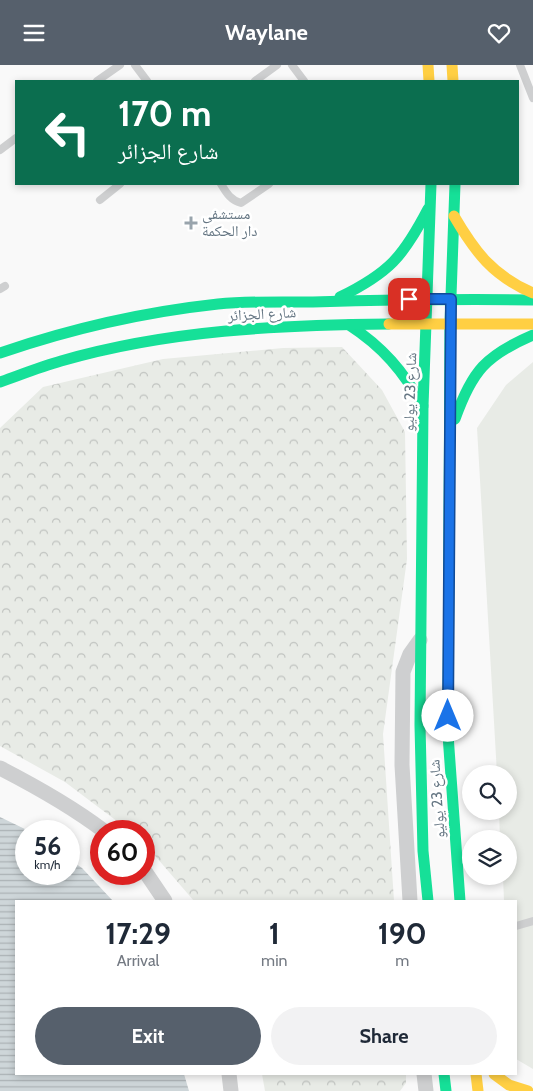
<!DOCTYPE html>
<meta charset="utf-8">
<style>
:root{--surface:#fff;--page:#f2f2f3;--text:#1f2937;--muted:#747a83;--accent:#56606c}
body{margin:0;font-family:Cabin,"Noto Naskh Arabic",sans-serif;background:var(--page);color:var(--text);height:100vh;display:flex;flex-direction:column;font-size:19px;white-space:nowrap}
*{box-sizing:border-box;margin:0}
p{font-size:16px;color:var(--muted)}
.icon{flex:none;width:28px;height:28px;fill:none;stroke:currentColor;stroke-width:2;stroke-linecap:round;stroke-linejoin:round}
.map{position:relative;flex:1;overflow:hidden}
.sheet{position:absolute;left:15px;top:835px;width:502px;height:175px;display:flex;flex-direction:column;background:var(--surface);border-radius:0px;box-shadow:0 2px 8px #0003}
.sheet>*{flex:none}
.banner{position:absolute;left:15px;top:15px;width:504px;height:105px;border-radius:0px;box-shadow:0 2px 8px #0003;background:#0b6e4f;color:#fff;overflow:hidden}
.controls{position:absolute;left:462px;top:700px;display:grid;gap:10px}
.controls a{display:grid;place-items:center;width:55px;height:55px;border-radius:50%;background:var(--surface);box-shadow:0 2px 8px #0003;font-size:25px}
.speed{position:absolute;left:15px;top:755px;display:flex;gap:10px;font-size:25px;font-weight:700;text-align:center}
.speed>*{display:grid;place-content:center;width:65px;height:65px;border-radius:50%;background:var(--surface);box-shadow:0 2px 8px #0003;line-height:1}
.speed small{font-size:12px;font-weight:400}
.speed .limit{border:8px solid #d22;background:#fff;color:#111}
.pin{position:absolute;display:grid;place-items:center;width:42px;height:42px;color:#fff;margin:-21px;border-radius:10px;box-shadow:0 2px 8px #0006}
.me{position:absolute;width:55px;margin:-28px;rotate:0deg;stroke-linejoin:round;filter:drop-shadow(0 0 4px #0008)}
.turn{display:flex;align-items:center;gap:18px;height:105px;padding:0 20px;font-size:22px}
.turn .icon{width:65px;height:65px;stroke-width:2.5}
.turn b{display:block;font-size:35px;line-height:42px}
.eta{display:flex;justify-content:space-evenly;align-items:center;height:85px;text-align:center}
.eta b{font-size:30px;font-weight:800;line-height:35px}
.action{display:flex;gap:10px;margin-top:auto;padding:10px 20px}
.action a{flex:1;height:58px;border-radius:30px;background:var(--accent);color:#fff;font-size:20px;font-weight:800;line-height:58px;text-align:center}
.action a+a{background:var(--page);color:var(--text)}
header{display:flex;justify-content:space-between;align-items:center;height:65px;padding:0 20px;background:var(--accent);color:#fff;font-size:22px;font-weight:800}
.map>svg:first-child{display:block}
</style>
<header><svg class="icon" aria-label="menu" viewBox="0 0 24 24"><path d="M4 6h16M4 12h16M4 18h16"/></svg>Waylane<svg class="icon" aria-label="heart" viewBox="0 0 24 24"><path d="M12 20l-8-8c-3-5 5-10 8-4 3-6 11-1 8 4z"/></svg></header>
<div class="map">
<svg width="533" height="1026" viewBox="0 0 533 1026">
<defs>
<pattern id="park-crowns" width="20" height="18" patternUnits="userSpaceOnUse" patternTransform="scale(1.25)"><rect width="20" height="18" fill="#e8ebe6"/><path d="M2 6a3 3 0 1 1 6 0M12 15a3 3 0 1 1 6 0" fill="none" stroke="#c0c3c0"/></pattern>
<pattern id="water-rules" width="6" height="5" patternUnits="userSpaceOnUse" patternTransform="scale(1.25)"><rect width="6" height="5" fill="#ced6d9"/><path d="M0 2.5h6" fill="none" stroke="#abb2b5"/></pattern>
</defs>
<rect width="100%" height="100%" fill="#f9f9f9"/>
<g fill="url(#park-crowns)">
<polygon points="342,282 382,325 405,367 407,494 383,669 394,836 194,836 144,778 144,766 130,766 65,717 0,681 0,363 43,322 163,294 283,283"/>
<polygon points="262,1009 406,1009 406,1018 400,1026 265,1026"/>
</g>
<polygon fill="#e8ebe6" points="533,297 533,1004 516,994 516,836 504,836 503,811 509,811 509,774 500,774 499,746 509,746 509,709 497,709 477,363 506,320"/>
<polygon fill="url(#water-rules)" points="0,752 29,766 26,766 26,809 69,809 69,794 82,803 113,836 16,836 16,1009 184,1009 189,1026 0,1026"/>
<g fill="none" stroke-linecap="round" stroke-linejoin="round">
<g stroke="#cecfd0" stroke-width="8">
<polyline points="135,0 147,16"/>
<polyline points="292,0 304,16"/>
<polyline points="520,0 533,33"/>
<polyline points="97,16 120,0"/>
<polyline points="255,16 277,0"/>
<polyline points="0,85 16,73"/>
<path d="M 221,119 C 226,127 230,135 241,138 L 269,119"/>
<polyline points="100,135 120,119"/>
<polyline points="0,224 5,221"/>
<polyline points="516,861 533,856"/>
</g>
<g stroke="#cecfd0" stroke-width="15">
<path d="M 0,703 C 37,722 71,741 104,766"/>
<polyline points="144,805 165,836"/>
<polyline points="410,836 402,700 403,607 410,589 420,575"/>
<polyline points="229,1009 231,1026"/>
<polyline points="424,1009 426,1026"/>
</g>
<g stroke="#16e098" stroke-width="11">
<polyline points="455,119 450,259 448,670 460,836"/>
<path d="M 340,232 C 389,208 403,192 428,144"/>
<path d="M 349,260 C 383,282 403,306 423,341"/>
<path d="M 0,288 C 70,264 144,247 218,239 C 249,236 281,237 313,237 C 386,235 460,234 533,235"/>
<path d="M 0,317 C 20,310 40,302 61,296 C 168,265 279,260 389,259"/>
<path d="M 455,354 C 472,306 486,290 533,270"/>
<polyline points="428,836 423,786 420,660 423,341 431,119"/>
<polyline points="444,1009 446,1026"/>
</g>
<g stroke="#ffcf43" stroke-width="11">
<polyline points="428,0 429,16"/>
<polyline points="452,0 453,16"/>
<path d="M 454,151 C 475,187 493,211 533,228"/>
<polyline points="389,259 533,259"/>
<polyline points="476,1009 478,1026"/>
<polyline points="494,1009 509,1020 528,1026"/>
</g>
</g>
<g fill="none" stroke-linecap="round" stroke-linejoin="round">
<g stroke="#114b97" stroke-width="12">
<polyline id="route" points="409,234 451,234 448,651"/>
</g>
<use href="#route" stroke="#1a73e8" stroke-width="9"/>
</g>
<path fill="#99a4ac" stroke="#fff" stroke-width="2" d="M188.5 150.5h5v5h5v5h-5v5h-5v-5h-5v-5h5z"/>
<g text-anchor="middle" stroke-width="5" stroke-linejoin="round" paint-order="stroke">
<g font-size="15" fill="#657683" stroke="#fff" text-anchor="start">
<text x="202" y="154">مستشفى<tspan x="202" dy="17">دار الحكمة</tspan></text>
</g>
<g font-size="15" fill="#657683" stroke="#fff">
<text transform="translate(262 249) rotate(-3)" y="5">شارع الجزائر</text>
<text transform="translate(410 327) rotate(-88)" y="5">شارع 23 يوليو</text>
<text transform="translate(437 734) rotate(-94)" y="5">شارع 23 يوليو</text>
</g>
</g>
</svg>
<div class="controls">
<a><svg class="icon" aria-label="search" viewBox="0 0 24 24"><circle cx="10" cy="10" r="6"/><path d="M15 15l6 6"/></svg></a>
<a><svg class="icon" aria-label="layers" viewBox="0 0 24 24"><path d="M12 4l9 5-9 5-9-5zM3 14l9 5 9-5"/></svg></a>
</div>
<div class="speed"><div>56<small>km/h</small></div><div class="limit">60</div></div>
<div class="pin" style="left:409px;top:234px;background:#d93025"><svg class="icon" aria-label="arrive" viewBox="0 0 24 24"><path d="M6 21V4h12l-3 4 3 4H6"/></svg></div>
<svg class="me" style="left:448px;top:651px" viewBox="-20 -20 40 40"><circle r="19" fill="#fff"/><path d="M0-13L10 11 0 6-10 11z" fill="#1a73e8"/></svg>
<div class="banner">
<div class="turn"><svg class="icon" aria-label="left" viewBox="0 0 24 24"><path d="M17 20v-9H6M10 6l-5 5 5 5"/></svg><div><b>170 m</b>شارع الجزائر</div></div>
</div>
<section class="sheet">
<div class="eta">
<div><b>17:29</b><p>Arrival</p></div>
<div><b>1</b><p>min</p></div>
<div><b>190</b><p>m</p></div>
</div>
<div class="action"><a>Exit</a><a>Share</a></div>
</section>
</div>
